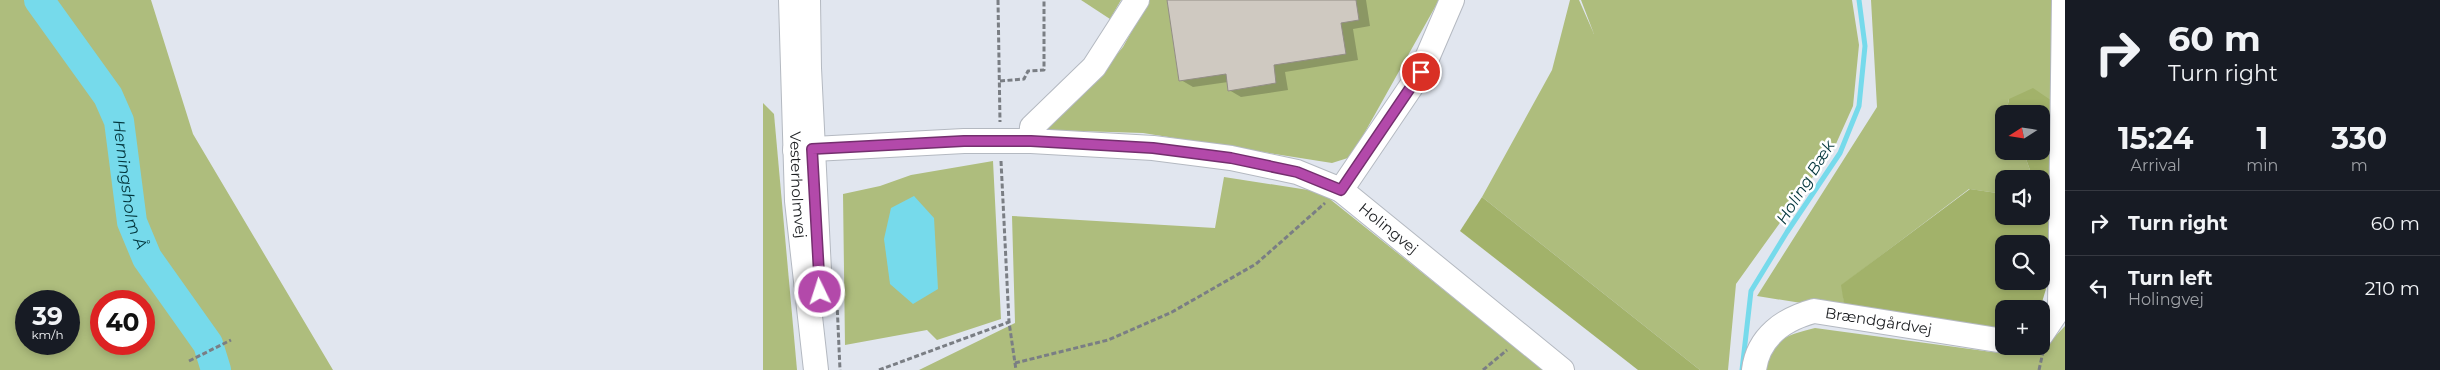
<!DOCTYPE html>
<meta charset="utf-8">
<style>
:root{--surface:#171b24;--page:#20242c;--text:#f1f3f6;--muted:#9ea1a6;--line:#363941}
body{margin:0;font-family:Montserrat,sans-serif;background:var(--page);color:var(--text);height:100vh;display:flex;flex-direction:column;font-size:19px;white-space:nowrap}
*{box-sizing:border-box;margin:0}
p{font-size:16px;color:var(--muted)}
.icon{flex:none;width:28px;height:28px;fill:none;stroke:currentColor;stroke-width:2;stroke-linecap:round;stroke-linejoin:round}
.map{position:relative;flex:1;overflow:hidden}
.side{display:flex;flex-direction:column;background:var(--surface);width:375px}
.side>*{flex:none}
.guide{background:#171b24;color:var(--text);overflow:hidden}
.needle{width:32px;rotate:258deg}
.controls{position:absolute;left:1995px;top:105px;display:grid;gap:10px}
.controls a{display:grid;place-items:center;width:55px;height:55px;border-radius:10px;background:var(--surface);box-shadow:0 2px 8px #0003;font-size:25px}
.speed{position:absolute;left:15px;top:290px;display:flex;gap:10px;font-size:25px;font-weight:700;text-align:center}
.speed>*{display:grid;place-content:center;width:65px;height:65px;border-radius:50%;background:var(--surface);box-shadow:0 2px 8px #0003;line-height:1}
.speed small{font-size:12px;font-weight:400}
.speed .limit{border:8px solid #d22;background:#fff;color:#111}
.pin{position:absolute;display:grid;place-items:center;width:42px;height:42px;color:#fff;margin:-21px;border:2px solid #fff;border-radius:50%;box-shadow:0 1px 5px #0007}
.me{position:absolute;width:55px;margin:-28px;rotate:356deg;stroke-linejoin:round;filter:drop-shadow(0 0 4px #0008)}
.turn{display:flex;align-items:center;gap:18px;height:105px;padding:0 20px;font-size:22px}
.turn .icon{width:65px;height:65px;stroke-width:2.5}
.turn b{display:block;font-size:35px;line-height:42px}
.eta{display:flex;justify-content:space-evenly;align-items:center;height:85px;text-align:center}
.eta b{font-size:30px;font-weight:700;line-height:35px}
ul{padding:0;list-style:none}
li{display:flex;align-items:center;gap:15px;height:65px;padding:0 20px;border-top:1px solid var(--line)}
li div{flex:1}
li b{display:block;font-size:19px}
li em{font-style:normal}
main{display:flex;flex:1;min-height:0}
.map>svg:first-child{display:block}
</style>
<main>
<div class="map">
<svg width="2065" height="370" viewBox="0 0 2065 370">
<rect width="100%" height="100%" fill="#e1e6ef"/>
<g fill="#aebd7d" fill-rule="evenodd">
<path d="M 0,0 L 151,0 L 193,134 L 333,370 L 0,370 ZM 26,301 L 69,301 L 69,344 L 26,344 ZM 101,301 L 144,301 L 144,344 L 101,344 Z"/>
<polygon points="1081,0 1121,0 1110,19"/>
<polygon points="1149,0 1439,0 1351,157 1332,163 1143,133 1046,130 1086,91 1123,47"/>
<polygon points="1570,0 1579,0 1594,34 1581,0 1852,0 1859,45 1853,106 1835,146 1736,284 1728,370 1700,370 1482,197 1552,70"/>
<polygon points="1871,0 2054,0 2055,103 2009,99 2006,114 2004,114 2000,140 2004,141 2004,151 2023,151 2030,170 2023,179 2004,179 2004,194 1969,189 1842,285 1845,310 1757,296 1877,107"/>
<polygon points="763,103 774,114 797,370 763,370"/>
<polygon points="993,161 1001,319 937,340 927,330 845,345 843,194 880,186 911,175"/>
<polygon points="1224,177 1321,192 1544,370 919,370 1015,323 1012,216 1215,228"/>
<path d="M 2065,326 L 2065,370 L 1762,370 C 1771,340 1786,335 1815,328 L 2007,354 L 2048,344 Z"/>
</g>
<g fill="#a2b26a" fill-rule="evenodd">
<path d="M 2033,88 L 2055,103 L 2051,272 L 2040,309 L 2004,309 L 2004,330 L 1845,310 L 1841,285 L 1970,189 L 2004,194 L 2004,216 L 2041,216 L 2041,179 L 2023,179 L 2030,170 L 2023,151 L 2041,151 L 2041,114 L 2006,114 L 2009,99 ZM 2004,244 L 2041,244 L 2041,281 L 2004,281 Z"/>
<polygon points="1482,197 1700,370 1638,370 1460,231"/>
</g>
<polygon fill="#76daeb" points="914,196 934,218 938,289 913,304 890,284 884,239 891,208"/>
<polygon fill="#0003" points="1168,0 1366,0 1370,26 1353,29 1358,60 1285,72 1288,90 1241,97 1229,90 1228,82 1193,87 1181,80"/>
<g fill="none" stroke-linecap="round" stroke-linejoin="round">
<polyline stroke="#76daeb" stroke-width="5" points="1742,370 1751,291 1787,232 1840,153 1859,106 1865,46 1859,0"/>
<path stroke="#76daeb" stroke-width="30" id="s1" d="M 39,0 L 108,96 L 119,121 L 132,222 L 147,258 L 208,344 L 216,370"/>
</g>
<polygon fill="#cfc9c1" stroke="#938e86" points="1167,0 1356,0 1359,20 1341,23 1346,54 1274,65 1276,83 1228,91 1226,74 1179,81"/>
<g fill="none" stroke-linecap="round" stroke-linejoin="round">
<g stroke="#b4b9c1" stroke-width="26">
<g id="minor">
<path id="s2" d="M 791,0 L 797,201 L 816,370"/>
<polyline points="808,0 809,68 819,271"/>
<path id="s3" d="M 1452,0 L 1421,72 L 1341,190 L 1562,370"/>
<polyline points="1031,141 1032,127 1094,67 1137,0"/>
<polyline points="795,150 964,141 1031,141 1153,148 1231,158 1297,172 1341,190"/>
<polyline points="2041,335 2060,307 2064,0"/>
<path id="s4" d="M 1754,370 C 1758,337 1784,319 1814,311 L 2004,341"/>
</g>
</g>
<g stroke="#7a7e84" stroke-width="3" stroke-dasharray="5 2.5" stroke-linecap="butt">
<polyline points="998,0 1000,122"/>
<polyline points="1000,81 1024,79 1028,71 1044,70 1044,0"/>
<polyline points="1001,161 1009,322 1016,370"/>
<polyline points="836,280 840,370"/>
<polyline points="189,361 231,340"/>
<polyline points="1015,363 1108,340 1172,312 1256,264 1325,203"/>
<polyline points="879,370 1009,322"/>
<polyline points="1483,370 1507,350"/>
<polyline points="2039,370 2043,352"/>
</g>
<use href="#minor" stroke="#fff" stroke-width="24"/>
</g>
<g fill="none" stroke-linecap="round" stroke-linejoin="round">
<g stroke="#742f6e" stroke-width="12">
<polyline id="route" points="820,292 812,149 964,141 1031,141 1153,148 1231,158 1297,172 1341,190 1421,72"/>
</g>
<use href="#route" stroke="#b349aa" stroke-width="9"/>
</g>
<g text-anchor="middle" stroke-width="5" stroke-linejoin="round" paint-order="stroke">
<g font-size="15" fill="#1c1e21" stroke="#fff">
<text dy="5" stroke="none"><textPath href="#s2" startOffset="185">Vesterholmvej</textPath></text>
<text dy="5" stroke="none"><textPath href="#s3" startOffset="282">Holingvej</textPath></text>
<text dy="5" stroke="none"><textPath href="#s4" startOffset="155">Brændgårdvej</textPath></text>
</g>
<g font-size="16" font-style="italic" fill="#02353c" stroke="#fff">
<text transform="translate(1805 182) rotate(-58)" y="6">Holing Bæk</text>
<text dy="6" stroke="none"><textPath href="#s1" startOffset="210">Herningsholm Å</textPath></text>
</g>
</g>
</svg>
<div class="controls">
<a><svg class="needle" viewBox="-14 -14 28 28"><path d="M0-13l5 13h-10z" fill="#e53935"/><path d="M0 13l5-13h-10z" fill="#9ea1a6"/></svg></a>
<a><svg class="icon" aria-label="sound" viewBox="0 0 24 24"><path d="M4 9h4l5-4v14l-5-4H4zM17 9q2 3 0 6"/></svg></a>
<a><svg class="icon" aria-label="search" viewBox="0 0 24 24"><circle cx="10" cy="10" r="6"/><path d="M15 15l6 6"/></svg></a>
<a>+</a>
</div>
<div class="speed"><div>39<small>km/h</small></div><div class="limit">40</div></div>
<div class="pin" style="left:1421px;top:72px;background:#d93025"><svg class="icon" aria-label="arrive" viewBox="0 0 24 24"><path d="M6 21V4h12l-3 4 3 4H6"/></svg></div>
<svg class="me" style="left:820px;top:292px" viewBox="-20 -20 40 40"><circle r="17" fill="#b349aa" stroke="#fff" stroke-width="3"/><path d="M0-11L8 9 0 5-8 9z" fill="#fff"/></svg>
</div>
<section class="side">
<div class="guide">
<div class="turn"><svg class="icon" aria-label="right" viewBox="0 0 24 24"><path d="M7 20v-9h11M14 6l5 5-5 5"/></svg><div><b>60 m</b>Turn right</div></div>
</div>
<div class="eta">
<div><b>15:24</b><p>Arrival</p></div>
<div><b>1</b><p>min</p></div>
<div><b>330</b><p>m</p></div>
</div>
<ul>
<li><svg class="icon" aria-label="right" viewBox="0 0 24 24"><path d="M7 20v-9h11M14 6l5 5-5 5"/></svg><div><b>Turn right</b></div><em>60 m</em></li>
<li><svg class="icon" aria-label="left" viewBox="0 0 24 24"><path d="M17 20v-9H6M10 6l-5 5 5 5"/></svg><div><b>Turn left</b><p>Holingvej</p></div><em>210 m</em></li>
</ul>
</section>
</main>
